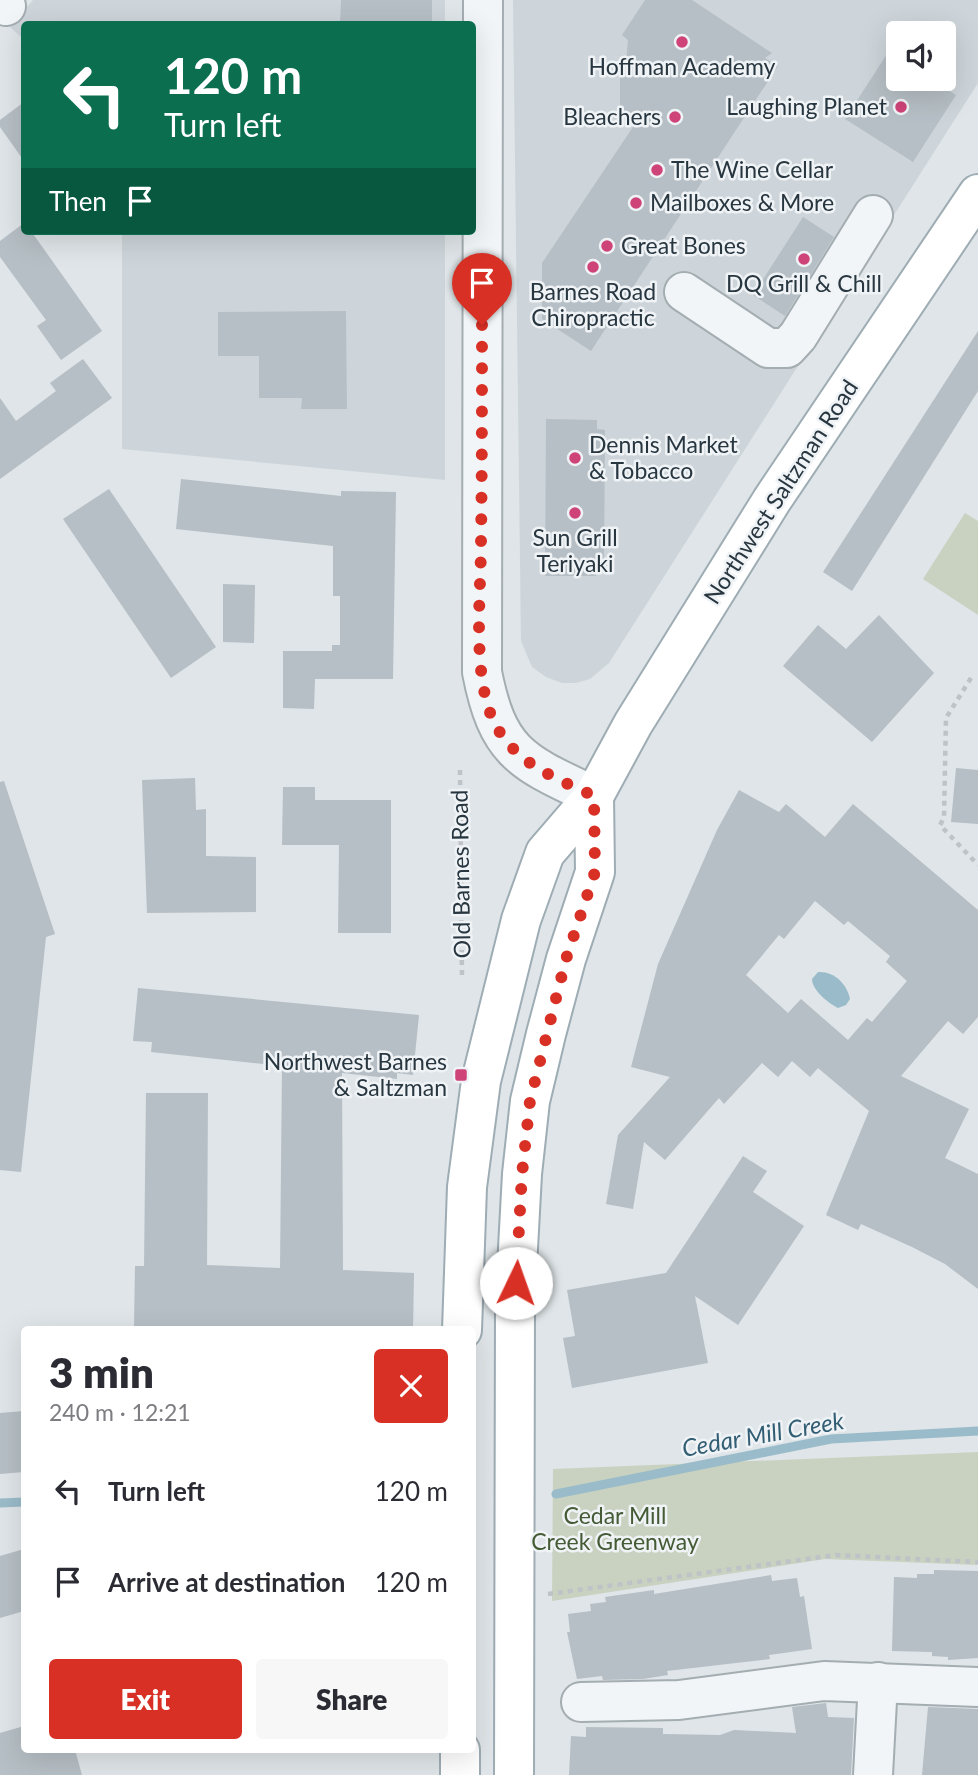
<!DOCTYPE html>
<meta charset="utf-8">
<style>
:root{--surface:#fff;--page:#f7f7f7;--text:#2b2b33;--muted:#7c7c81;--accent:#d93025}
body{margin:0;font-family:Lato,sans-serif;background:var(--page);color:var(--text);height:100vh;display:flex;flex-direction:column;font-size:26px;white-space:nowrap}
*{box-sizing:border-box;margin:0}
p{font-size:23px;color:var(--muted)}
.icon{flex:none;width:38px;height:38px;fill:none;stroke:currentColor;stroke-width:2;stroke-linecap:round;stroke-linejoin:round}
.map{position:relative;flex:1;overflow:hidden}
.sheet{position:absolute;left:21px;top:1326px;width:455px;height:427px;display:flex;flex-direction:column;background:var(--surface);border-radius:7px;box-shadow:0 7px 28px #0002}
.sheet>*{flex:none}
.banner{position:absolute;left:21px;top:21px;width:455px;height:214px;border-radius:7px;box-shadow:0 7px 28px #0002;background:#0b6e4f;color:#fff;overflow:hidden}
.buttons{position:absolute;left:886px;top:21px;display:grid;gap:14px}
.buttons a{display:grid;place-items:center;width:70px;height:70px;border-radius:7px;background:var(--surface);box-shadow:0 7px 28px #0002;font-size:35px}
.pin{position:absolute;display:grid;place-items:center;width:60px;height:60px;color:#fff;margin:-72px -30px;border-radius:50% 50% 50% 0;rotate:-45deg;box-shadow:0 0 7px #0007}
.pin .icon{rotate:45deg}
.me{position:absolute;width:77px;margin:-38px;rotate:3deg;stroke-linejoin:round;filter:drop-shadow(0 0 5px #0008)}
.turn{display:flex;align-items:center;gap:24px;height:147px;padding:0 28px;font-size:32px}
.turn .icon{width:91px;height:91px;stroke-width:2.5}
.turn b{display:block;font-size:49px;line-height:60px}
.then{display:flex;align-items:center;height:66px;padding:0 28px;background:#0003;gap:14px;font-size:26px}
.round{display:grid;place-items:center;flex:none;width:74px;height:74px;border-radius:7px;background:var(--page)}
.overview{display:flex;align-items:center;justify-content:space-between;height:119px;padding:0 28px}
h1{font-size:42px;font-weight:800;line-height:52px}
.cta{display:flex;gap:14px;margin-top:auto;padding:14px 28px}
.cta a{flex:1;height:80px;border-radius:7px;background:var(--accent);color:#fff;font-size:28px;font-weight:800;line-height:80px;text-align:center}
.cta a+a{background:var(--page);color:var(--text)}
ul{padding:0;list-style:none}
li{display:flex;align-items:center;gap:21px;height:91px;padding:0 28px}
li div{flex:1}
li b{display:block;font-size:26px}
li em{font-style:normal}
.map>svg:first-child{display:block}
</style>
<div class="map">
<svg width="978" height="1775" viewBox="0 0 978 1775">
<rect width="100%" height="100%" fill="#dfe5e8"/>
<g fill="#cdd5da" fill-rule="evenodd">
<polygon points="33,0 445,0 445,24 24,24 24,40 10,27"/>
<path d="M 513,0 L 978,0 L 978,83 L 609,663 L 590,679 L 576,683 L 562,683 L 546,677 L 532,667 L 521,641 ZM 898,33 L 943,33 L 943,79 L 898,79 Z"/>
<polygon points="122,231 445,231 445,480 122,449"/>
</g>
<g fill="#c9d2c0">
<polygon points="965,513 978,521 978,615 923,579"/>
<polygon points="978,1452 978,1565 825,1559 552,1601 553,1469"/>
</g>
<path fill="#9abbc9" d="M 818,972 C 834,971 847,984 850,999 L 846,1005 L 838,1008 C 828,1003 812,990 812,979 Z"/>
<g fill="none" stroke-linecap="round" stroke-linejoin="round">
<g stroke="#9abbc9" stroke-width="9">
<polyline points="556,1494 831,1439 978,1431"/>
<polyline points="0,1503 24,1502"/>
</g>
</g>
<g fill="#b6bfc5" fill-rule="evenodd">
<polygon points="341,0 432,0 432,22 340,24"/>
<polygon points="645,0 692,0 772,53 765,58 778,66 591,351 542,319 542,263 641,115 620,115 620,72 625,72 628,40 622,35"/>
<polygon points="898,37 898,79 931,79 956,95 913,162 845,119"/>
<polygon points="24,102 24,161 0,127 0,120"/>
<polygon points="803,217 834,237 785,316 753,295"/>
<polygon points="24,223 24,231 31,231 102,331 61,360 37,326 46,320 0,257 0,241"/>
<polygon points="346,311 347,409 301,409 302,398 259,398 259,356 218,356 218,312"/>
<polygon points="978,331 978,391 852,591 823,572"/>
<polygon points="83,359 112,398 0,479 0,398 16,421 56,391 50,383"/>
<polygon points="546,419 597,420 597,429 605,430 604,565 596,565 596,576 545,576"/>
<polygon points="181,479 341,496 341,491 396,492 393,679 315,679 314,709 283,708 283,651 332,651 332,645 340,645 340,596 333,596 333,546 176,529"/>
<polygon points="109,489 216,647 171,678 63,519"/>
<polygon points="223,584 255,585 254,643 223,642"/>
<polygon points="879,615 934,673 872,742 783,666 818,625 846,649"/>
<polygon points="956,768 978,770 978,824 951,822"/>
<polygon points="195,778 196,810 206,809 206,856 256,857 256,912 147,913 142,780"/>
<polygon points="4,781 55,934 46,937 21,1172 0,1170 0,782"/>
<polygon points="283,787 315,787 315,800 391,800 391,933 338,933 339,845 282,845"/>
<path d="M 739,790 L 779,812 L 786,804 L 825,837 L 853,804 L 978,910 L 978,1017 L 963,1034 L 948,1021 L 901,1076 L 969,1109 L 945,1158 L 978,1174 L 978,1289 L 945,1264 L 912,1247 L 861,1224 L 858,1230 L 826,1215 L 869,1111 L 818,1068 L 810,1077 L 792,1061 L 778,1077 L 762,1063 L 724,1104 L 719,1098 L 665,1160 L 644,1142 L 633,1209 L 606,1204 L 618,1135 L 670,1077 L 631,1067 L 658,964 L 717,830 ZM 815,901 L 844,925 L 848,921 L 890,956 L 886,962 L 907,981 L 872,1022 L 867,1018 L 848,1040 L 801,999 L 788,1013 L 746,975 L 779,935 L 784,939 Z"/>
<polygon points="138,988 419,1015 413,1075 397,1073 397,1079 342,1073 343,1270 414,1273 413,1330 134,1329 135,1266 144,1266 146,1093 208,1093 207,1265 280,1268 282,1066 151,1052 152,1042 133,1041"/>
<polygon points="743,1156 767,1171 753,1192 804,1226 738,1325 695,1296 708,1363 572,1388 563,1338 575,1336 567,1290 666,1273"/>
<polygon points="24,1411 24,1472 0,1474 0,1413"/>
<polygon points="24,1549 24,1611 0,1618 0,1556"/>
<polygon points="934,1570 978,1571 978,1658 948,1660 948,1657 932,1656 932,1652 892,1651 894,1577 917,1578 917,1574 934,1574"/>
<polygon points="771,1575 772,1581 797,1578 800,1597 804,1596 812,1649 769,1655 770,1659 667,1671 668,1675 643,1679 603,1680 602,1676 577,1679 567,1632 570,1632 568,1614 591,1611 590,1604 606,1602 605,1597 654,1590 654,1594"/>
<polygon points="826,1703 828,1717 854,1718 851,1775 569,1775 571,1736 586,1737 586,1727 663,1728 663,1734 720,1735 734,1730 796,1733 792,1707"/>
<polygon points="928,1707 978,1709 978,1775 922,1775"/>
<polygon points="24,1726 24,1750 75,1750 82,1775 0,1775 0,1733"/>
</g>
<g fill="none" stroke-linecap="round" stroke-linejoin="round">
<g stroke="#a4adb2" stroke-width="42">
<g id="minor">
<path d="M 483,0 L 482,672 C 498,754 522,762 594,796"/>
<polyline points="0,1 6,6"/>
<polyline points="684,292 768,348 787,348 798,336 873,215"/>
<polyline points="581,1702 679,1700 824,1681 978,1687"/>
<polyline points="873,1775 878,1682"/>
</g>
</g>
<g stroke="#9eacb4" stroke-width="42">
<g id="major">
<polyline points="462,1330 467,1187 481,1081 521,920 545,853 594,796 633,724 772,500 978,194"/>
<polyline points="460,1775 460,1750"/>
<polyline points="514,1775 515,1304 522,1174 530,1101 546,1034 566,959 595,872 594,796"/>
</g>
</g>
<g stroke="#bdc3c7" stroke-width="4.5" stroke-dasharray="5 5" stroke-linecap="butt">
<polyline points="971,678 946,718 944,818 940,825 978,865"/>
<polyline points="460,770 462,978"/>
<polyline points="548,1594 836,1555 978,1562"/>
</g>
<use href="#minor" stroke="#f2f5f7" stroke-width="38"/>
<use href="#major" stroke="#fff" stroke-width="38"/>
</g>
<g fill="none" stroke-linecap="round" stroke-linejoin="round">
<path stroke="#d93025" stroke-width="12" stroke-dasharray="0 21.6" d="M 482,325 C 482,398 482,470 481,543 C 481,595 471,680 496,726 C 517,764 557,779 594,796 L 595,872 L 566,959 L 530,1101 L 522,1174 L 516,1283"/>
</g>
<g fill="#ce4378" stroke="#eff3f6" stroke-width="2.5">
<circle cx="682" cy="42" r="7"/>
<circle cx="901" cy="107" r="7"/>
<circle cx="675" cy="117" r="7"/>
<circle cx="657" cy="170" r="7"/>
<circle cx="636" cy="203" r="7"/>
<circle cx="607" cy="246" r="7"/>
<circle cx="804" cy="259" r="7"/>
<circle cx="593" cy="267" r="7"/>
<circle cx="575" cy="458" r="7"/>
<circle cx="575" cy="513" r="7"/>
<rect x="454" y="1068" width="14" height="14" rx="3.5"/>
</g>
<g text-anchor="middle" stroke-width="5" stroke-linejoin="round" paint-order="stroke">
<g font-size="23" fill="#283640" stroke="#eff3f6">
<text x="682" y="75">Hoffman Academy</text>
<text x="887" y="115" text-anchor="end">Laughing Planet</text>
<text x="661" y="125" text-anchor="end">Bleachers</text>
<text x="671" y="178" text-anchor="start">The Wine Cellar</text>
<text x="650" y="211" text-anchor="start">Mailboxes &amp; More</text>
<text x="621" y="254" text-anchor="start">Great Bones</text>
<text x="804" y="292">DQ Grill &amp; Chill</text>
<text x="593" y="300">Barnes Road<tspan x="593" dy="26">Chiropractic</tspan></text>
<text x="589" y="453" text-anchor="start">Dennis Market<tspan x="589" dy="26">&amp; Tobacco</tspan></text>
<text x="575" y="546">Sun Grill<tspan x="575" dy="26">Teriyaki</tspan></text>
<text x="447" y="1070" text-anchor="end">Northwest Barnes<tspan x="447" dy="26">&amp; Saltzman</tspan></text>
</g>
<g font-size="23" fill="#283640" stroke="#eff3f6">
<text transform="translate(781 492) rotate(-57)" y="8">Northwest Saltzman Road</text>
<text transform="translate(461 874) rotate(-91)" y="8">Old Barnes Road</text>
</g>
<g font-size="23" fill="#455b35" stroke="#eff3f6">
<text x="615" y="1524">Cedar Mill<tspan x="615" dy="26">Creek Greenway</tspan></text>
</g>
<g font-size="24" font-style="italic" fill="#325e74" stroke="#eff3f6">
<text transform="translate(763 1435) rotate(-10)" y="8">Cedar Mill Creek</text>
</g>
</g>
</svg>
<div class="buttons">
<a><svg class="icon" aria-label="sound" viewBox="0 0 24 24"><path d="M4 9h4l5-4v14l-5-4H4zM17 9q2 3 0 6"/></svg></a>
</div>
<div class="pin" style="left:482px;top:325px;background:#d93025"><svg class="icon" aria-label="arrive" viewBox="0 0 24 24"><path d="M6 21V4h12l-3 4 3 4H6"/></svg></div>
<svg class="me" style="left:516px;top:1283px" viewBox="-20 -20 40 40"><circle r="19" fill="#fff"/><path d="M0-13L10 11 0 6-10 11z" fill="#d93025"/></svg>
<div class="banner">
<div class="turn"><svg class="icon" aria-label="left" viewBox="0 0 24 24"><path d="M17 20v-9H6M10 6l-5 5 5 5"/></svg><div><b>120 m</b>Turn left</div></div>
<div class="then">Then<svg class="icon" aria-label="arrive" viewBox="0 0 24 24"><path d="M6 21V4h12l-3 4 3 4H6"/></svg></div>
</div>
<section class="sheet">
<div class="overview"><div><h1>3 min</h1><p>240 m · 12:21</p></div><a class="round" style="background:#d93025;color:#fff"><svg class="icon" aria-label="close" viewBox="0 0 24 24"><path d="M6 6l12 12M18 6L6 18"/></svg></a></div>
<ul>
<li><svg class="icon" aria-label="left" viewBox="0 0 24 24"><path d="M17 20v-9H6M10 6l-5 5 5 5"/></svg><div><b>Turn left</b></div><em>120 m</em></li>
<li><svg class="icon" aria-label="arrive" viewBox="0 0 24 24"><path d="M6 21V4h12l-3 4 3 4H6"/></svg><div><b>Arrive at destination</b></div><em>120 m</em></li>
</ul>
<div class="cta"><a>Exit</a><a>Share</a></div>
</section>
</div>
